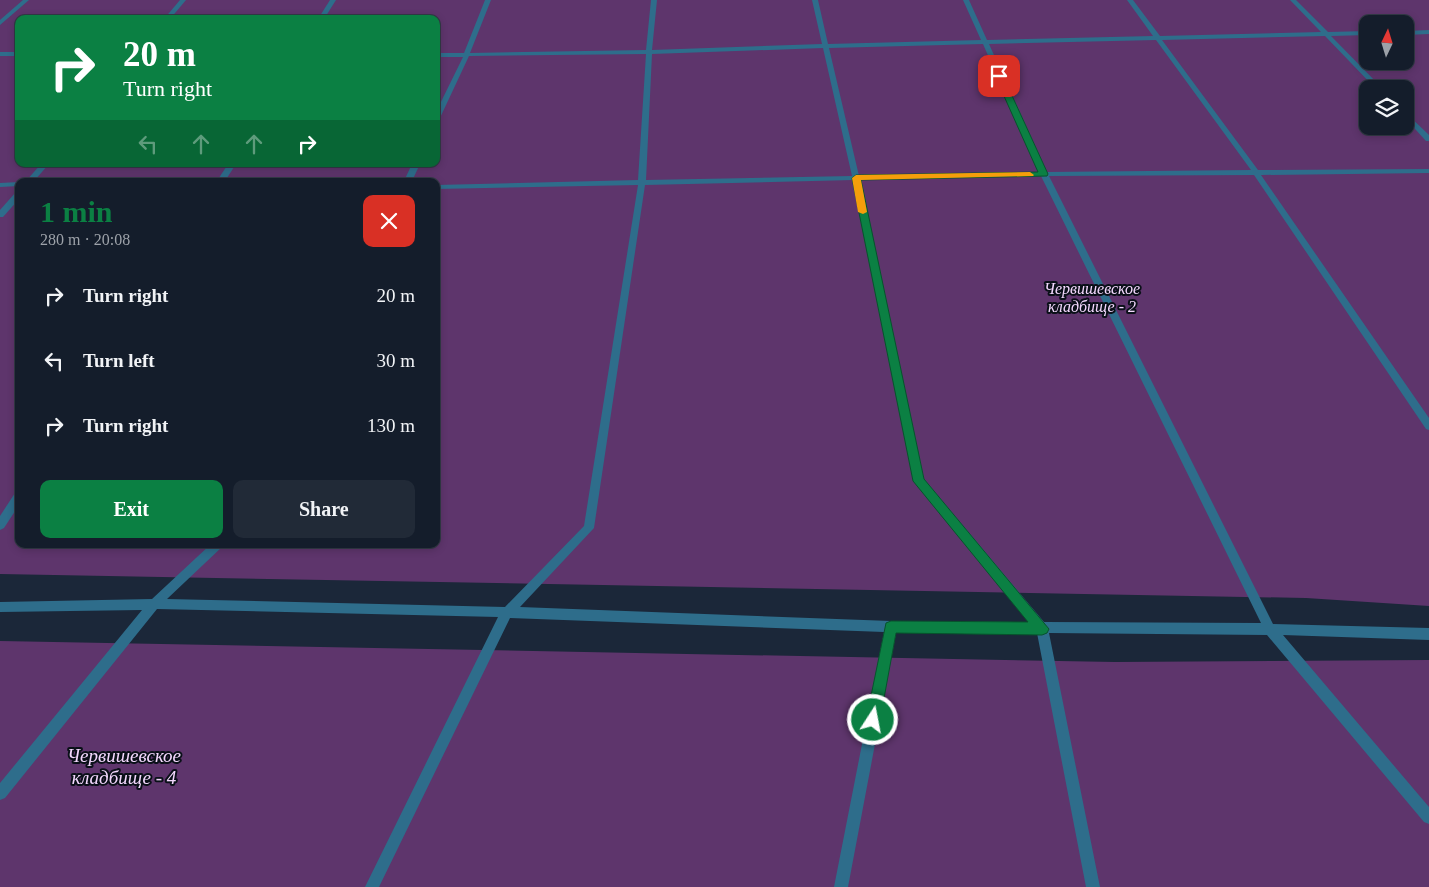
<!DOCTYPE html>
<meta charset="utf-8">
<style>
:root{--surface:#141d2b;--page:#212a37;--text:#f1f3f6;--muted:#9da2a9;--line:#333b47;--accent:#0b8043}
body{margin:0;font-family:"Times New Roman",serif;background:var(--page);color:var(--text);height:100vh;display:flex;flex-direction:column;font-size:19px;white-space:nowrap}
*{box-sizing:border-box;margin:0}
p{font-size:16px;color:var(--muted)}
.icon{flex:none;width:28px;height:28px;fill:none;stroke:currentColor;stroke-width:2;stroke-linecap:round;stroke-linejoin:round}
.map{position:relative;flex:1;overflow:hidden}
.sheet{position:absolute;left:15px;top:178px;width:425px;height:370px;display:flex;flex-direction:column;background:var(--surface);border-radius:10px;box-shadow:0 2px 8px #0003,0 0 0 1px var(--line)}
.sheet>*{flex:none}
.banner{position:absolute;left:15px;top:15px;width:425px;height:152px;border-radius:10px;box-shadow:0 2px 8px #0003,0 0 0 1px var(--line);background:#0b8043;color:#fff;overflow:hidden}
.needle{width:32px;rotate:4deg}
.fabs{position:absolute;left:1359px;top:15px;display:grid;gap:10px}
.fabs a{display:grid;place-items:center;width:55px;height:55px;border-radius:10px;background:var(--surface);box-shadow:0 2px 8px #0003,0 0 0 1px var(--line);font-size:25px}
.pin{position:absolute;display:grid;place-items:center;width:42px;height:42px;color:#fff;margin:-21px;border-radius:10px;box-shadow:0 2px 8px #0006}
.me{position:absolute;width:55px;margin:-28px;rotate:11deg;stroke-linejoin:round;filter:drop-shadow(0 0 4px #0008)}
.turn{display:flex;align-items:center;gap:18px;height:105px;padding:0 25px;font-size:22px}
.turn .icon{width:65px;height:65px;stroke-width:2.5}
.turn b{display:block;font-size:35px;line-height:42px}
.lanes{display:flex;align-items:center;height:48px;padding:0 25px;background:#0003;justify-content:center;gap:25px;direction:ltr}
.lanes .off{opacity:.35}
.round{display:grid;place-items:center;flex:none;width:52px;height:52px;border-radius:10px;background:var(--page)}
.summary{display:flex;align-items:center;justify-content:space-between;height:85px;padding:0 25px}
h1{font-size:30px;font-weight:700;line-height:38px;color:var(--accent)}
.action{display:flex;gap:10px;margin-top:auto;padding:10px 25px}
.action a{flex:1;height:58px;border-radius:10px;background:var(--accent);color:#fff;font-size:20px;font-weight:700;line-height:58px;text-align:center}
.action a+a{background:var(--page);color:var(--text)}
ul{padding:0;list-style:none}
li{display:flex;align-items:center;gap:15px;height:65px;padding:0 25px}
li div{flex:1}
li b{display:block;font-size:19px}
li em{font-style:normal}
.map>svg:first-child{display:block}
</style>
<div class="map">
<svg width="1429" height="887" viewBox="0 0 1429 887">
<rect width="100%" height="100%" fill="#1b2739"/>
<g fill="#5e356c" fill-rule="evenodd">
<path d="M 0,0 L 1429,0 L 1429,606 L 1306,598 L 0,574 ZM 19,19 L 436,19 L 436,164 L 19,164 ZM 1368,24 L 1405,24 L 1405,61 L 1368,61 ZM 1368,89 L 1405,89 L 1405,126 L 1368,126 ZM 19,181 L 436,181 L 436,544 L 19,544 Z"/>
<polygon points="0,641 1115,662 1429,660 1429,887 0,887"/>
</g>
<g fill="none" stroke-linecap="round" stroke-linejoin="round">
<g fill="#2e6d8b" fill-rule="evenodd">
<polygon points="23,0 29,0 0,25 0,20"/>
<polygon points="180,0 186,0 170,19 164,19"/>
<polygon points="330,0 336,0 324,19 318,19"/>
<path d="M 485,0 L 491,0 L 470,53 L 646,50 L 651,0 L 657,0 L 652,50 L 822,44 L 812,0 L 818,0 L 828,44 L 981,40 L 963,0 L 969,0 L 987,40 L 1153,36 L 1127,0 L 1133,0 L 1160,36 L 1321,32 L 1290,0 L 1296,0 L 1328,32 L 1368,31 L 1368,35 L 1331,36 L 1383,89 L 1376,89 L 1325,36 L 1162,40 L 1258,170 L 1429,169 L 1429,173 L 1261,175 L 1429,418 L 1429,430 L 1426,429 L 1254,175 L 1049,176 L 1273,624 L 1429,628 L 1429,640 L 1283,635 L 1429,807 L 1429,824 L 1424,822 L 1267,635 L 1049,633 L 1100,887 L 1086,887 L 1037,633 L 896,633 L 848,887 L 834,887 L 884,632 L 510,618 L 379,887 L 365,887 L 498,617 L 157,609 L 5,798 L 0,800 L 0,783 L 142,610 L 0,612 L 0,602 L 152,599 L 211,544 L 223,544 L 222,547 L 167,599 L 505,607 L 584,526 L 638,185 L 436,189 L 436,185 L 638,180 L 646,54 L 469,56 L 439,120 L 436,122 L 436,112 L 463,57 L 436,57 L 436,53 L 464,53 ZM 1156,40 L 1251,170 L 1047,172 L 989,44 ZM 983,44 L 1039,172 L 859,176 L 829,48 ZM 823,48 L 852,176 L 646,180 L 652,54 ZM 1041,176 L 1261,623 L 1044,622 L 924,479 L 860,180 ZM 853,180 L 914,481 L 1029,622 L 891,621 L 520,607 L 594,528 L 645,185 Z"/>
<polygon points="1429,30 1429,34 1405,35 1405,31"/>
<rect x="0" y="52" width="19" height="4"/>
<polygon points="1405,112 1429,135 1429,141 1426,141 1405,118"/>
<polygon points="41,164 49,164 34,181 26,181"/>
<polygon points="228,164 236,164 225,181 217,181"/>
<polygon points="412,164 420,164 412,181 404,181"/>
<polygon points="19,182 19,186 0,187 0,183"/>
<polygon points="16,192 19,192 19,199 3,217 0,217 0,210"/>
<polygon points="19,492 19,505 4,528 0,530 0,516 15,493"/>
</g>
</g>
<polygon fill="#0b8043" stroke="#07532c" points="997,74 1003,76 1048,174 1047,176 861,180 924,479 1049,629 1047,633 1042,635 896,633 880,720 878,725 873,727 868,725 866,720 886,623 891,621 1028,622 913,481 852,178 856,175 1038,172 995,76"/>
<polygon fill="#f59e0b" points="1030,172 1034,175 1033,176 861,180 867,212 863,214 858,212 852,178 856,175"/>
<g text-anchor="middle" stroke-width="4" stroke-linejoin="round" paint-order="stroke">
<g font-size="16" font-style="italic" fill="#f4d8fe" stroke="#0a1018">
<text x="1092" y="294">Червишевское<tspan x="1092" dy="18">кладбище - 2</tspan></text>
</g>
<g font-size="19" font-style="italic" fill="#f4d8fe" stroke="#0a1018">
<text x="124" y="762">Червишевское<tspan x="124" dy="22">кладбище - 4</tspan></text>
</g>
</g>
</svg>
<div class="fabs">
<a><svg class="needle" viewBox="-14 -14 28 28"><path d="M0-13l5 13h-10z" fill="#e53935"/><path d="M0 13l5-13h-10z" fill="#9da2a9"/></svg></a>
<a><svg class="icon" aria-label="layers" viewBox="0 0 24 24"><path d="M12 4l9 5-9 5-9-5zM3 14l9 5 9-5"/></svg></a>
</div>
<div class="pin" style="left:999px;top:76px;background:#d93025"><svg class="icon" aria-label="arrive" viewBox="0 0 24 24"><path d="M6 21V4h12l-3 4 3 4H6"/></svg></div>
<svg class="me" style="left:873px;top:720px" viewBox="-20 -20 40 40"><circle r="17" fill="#0b8043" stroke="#fff" stroke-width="3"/><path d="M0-11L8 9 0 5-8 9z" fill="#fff"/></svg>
<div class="banner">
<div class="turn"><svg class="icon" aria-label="right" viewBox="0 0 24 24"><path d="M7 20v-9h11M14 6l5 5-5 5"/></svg><div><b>20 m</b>Turn right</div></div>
<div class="lanes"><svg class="icon off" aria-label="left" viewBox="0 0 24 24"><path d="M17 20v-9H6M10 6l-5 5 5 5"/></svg><svg class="icon off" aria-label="ahead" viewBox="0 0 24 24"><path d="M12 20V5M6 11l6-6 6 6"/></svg><svg class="icon off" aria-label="ahead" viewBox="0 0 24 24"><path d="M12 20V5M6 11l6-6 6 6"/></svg><svg class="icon" aria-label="right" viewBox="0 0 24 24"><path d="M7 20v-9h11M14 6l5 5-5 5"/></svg></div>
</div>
<section class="sheet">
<div class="summary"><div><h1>1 min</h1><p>280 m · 20:08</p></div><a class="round" style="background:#d93025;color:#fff"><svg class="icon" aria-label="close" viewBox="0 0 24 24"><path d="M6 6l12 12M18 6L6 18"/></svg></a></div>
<ul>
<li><svg class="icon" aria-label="right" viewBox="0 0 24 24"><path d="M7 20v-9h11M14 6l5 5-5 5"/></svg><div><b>Turn right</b></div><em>20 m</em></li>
<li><svg class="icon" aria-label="left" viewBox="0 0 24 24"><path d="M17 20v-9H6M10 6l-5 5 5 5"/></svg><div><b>Turn left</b></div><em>30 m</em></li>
<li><svg class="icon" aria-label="right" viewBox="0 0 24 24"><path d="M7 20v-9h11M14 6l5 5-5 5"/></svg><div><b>Turn right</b></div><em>130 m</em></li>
</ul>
<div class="action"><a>Exit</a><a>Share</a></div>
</section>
</div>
